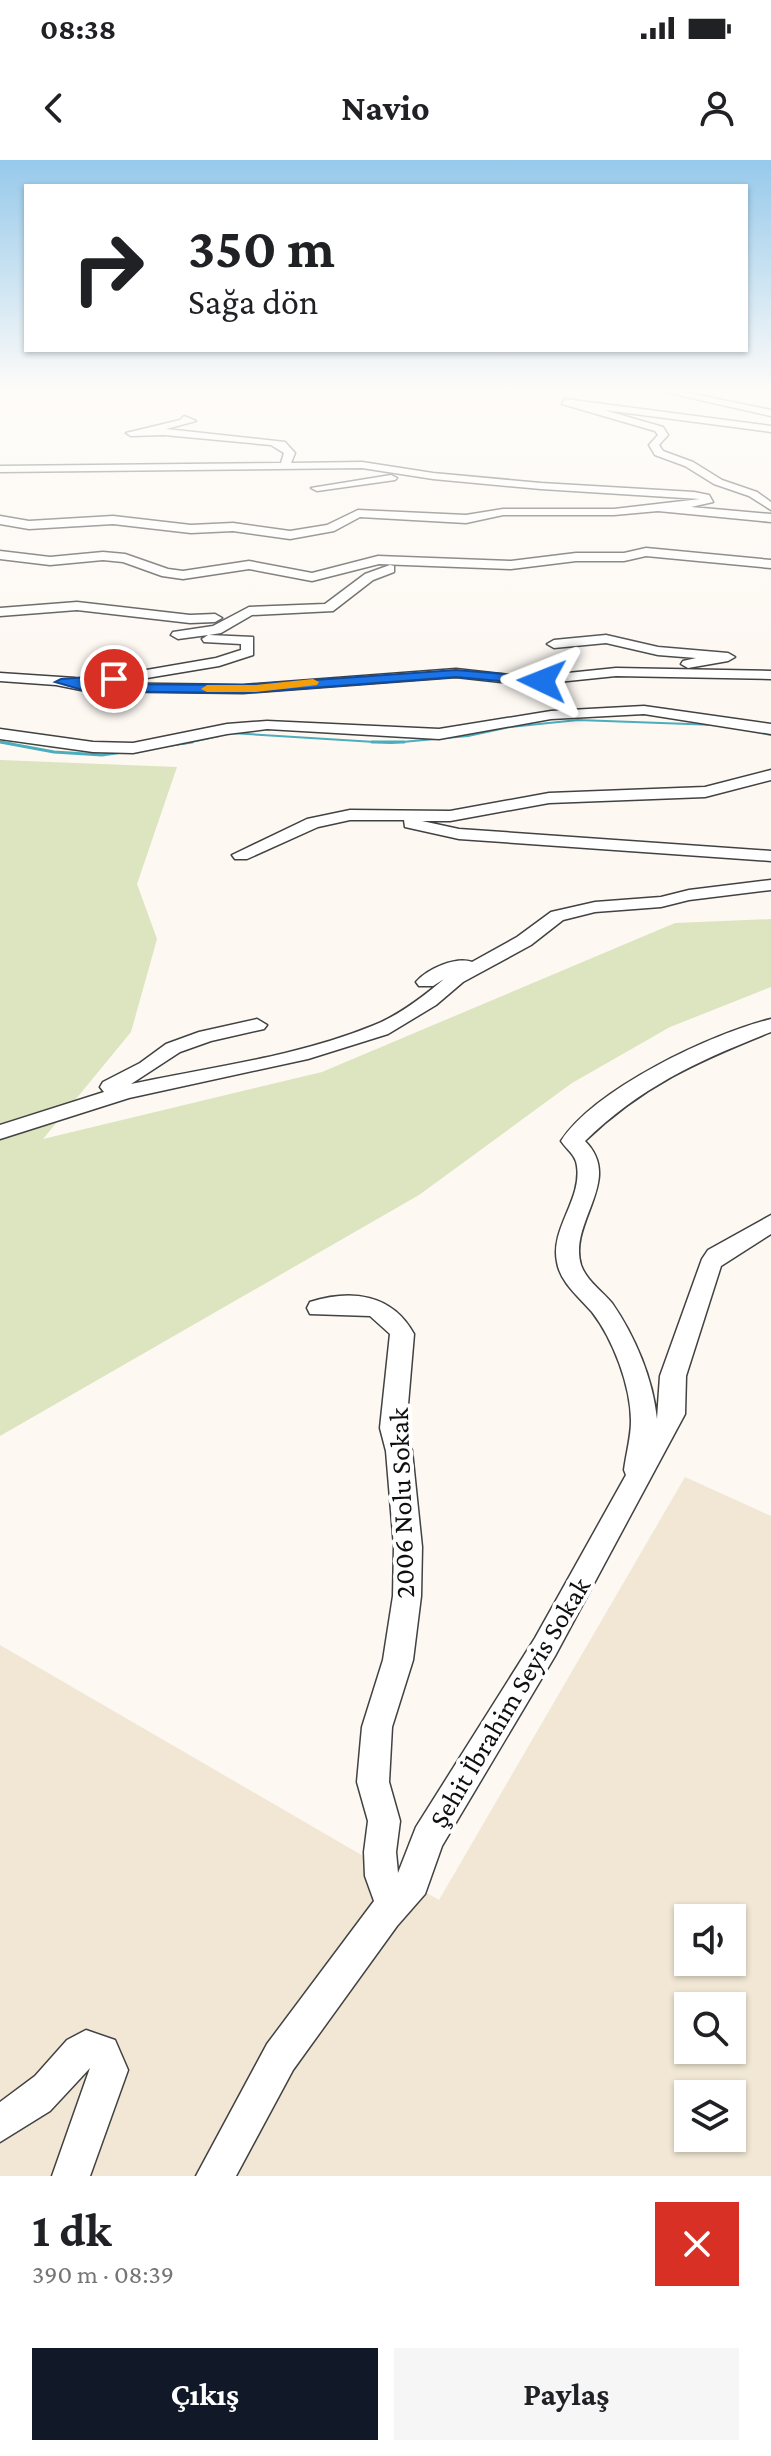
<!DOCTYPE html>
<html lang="tr">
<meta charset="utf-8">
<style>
:root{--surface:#fff;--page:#f6f6f6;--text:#202124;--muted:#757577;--accent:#111827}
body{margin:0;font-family:"Crimson Pro",serif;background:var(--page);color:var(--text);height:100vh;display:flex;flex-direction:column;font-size:30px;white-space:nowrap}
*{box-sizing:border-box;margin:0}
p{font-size:26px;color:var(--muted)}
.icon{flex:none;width:44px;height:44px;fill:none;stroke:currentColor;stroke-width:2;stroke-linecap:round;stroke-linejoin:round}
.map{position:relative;height:2016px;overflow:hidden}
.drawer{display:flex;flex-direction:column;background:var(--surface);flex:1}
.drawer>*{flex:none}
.top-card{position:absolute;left:24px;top:24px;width:724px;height:168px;border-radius:0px;box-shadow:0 2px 6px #0004;background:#fff;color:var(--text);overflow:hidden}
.buttons{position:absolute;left:674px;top:1744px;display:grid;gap:16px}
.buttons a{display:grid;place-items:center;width:72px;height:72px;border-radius:0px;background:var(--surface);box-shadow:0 2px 6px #0004;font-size:40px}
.pin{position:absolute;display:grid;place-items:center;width:68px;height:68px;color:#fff;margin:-34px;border:4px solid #fff;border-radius:50%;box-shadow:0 2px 8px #0007}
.me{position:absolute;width:88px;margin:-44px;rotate:272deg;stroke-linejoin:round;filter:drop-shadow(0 0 6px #0008)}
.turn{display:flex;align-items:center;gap:28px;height:168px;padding:0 32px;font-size:36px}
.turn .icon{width:104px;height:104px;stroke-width:2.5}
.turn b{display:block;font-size:56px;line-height:68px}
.round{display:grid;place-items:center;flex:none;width:84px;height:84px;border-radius:0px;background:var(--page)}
.summary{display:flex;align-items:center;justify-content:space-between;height:136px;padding:0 32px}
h1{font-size:48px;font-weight:700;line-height:60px}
.primary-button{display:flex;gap:16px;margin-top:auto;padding:16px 32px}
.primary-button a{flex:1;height:92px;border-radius:0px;background:var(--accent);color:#fff;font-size:32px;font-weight:700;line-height:92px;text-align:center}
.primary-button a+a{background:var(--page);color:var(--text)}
.status{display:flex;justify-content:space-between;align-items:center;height:56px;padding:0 40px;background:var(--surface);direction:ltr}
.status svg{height:22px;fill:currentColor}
header{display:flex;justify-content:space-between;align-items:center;height:104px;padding:0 32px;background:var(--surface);font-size:36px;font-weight:700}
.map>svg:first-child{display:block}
</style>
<div class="status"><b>08:38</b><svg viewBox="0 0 49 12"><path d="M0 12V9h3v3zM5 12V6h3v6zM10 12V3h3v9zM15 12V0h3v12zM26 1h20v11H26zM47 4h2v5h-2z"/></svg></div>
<header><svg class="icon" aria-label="back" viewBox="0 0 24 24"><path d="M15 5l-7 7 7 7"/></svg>Navio<svg class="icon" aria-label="person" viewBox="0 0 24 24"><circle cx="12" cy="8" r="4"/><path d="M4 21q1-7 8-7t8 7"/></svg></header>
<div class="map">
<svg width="771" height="2016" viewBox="0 0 771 2016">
<rect width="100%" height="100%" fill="#fdf8f2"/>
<path fill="#f1e7d4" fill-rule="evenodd" d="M 685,1317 L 771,1356 L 771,2016 L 0,2016 L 0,1485 L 439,1740 ZM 688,1758 L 732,1758 L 732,1802 L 688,1802 ZM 688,1846 L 732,1846 L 732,1890 L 688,1890 ZM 688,1934 L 732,1934 L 732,1978 L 688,1978 Z"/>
<polygon fill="#dce5bf" points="0,600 177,607 137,724 157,779 131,872 43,979 322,912 675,763 771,759 771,827 670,867 572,923 419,1035 0,1276"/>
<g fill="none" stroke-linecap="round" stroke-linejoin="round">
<g stroke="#4badbe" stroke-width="2">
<polyline points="752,571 771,575"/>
<polyline points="231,573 391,583 468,576 510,567 578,560 716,565"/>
<polyline points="0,582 13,584"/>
<polyline points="182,584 219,576"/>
</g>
<g stroke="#4badbe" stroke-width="3">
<polyline points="0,582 54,592 102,595 192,582"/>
<polyline points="372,582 404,582"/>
</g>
<g stroke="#424242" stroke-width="3">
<g id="minor">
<polygon points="656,230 674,230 771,250 771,256"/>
<polygon points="565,239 771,266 771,272 604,250 663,267 668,275 659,285 663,291 693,302 722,320 757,332 771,342 771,350 749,336 714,324 685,306 655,295 649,285 658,275 655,271 562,244"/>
<polygon points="184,256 196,261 166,269 285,282 295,293 291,303 362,302 433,313 541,323 694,332 709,335 713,342 691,347 771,354 771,362 658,351 614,355 503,355 466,363 360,357 334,371 290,379 233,371 191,373 113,364 29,369 0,364 0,356 29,361 113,356 191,365 233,363 290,371 327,365 358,350 466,355 503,349 614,349 700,339 541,329 433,319 362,308 0,312 0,306 281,303 284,293 271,285 164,275 131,276 126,273 180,260"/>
<polygon points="391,315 397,318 395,320 317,331 311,328"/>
<polygon points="646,388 771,400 771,408 646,396 624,401 576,401 511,409 379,404 312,421 249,409 183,419 162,416 123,402 103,400 50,405 0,399 0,391 50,397 103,392 125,394 168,409 183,411 249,401 312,413 378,396 511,401 576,393 624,393"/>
<polygon points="390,405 394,406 394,412 373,420 333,451 252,455 221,473 209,475 253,477 253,495 219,506 129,521 122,517 129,513 216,498 241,490 241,484 204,482 202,479 208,475 178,479 171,475 173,472 213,466 249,447 325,444 365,414"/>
<polygon points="77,442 190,455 215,454 222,458 215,462 190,463 77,450 0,456 0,448"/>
<polygon points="606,475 658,487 728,493 735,497 728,501 688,508 681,504 683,501 696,498 658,495 606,483 554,488 547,484 554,480"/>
<polygon points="616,508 771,511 771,519 616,516 529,525 456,517 243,533 86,531 56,525 0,521 0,513 75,518 86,523 243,525 456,509 529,517"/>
<polygon points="644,546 771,564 771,574 644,554 551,559 439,579 267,569 227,574 133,593 93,592 0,579 0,569 93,582 133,583 227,564 267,561 439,569 551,551"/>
<polygon points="771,610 771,620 705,637 549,643 450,661 422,661 459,669 771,691 771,701 459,679 405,667 404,660 350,660 318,667 247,699 235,699 232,695 307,659 350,650 450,651 549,633 705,627"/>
<path d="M 771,720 L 771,730 L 689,740 L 661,747 L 595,752 L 563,760 L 531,785 L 463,822 L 436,845 L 388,874 L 308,899 L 129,938 L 0,979 L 0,965 L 104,932 L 100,927 L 103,922 L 140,903 L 166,884 L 199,872 L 257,859 L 267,865 L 264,869 L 211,881 L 180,892 L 131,924 C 211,907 296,897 372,866 C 398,856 423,837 444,819 L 433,826 L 419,826 L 416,822 C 427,809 456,796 472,802 L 517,777 L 551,752 L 595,742 L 661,737 L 689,730 Z"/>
<path d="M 771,859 L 771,872 C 698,901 642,926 585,981 C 624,1020 568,1062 581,1105 C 586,1120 602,1131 612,1143 C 635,1176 653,1219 657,1259 L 660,1216 L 702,1099 L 708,1090 L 771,1055 L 771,1074 L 721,1106 L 686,1216 L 685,1254 L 555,1496 L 442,1686 L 425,1734 L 397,1766 L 293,1910 L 236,2016 L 196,2016 L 267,1884 L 374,1741 L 365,1716 L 364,1692 L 368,1661 L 357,1622 L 362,1567 L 383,1500 L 393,1436 L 394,1387 L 386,1291 L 380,1268 L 390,1174 L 370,1156 L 310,1154 L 307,1148 L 310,1142 C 352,1129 392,1134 414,1174 L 406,1268 L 412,1291 L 422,1387 L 421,1436 L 413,1500 L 392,1567 L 389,1622 L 400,1661 L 396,1692 L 398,1713 L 416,1667 L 535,1478 L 626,1315 L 624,1310 C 626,1294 631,1277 631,1261 C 631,1226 613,1179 592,1152 C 579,1137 560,1122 557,1102 C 550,1069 582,1040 577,1006 C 576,995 567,990 561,981 C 596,928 711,874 771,859 Z"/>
<polygon points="86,1870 115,1880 128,1910 90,2016 52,2016 90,1908 50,1951 0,1982 0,1942 35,1916 67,1880"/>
</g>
</g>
<use href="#minor" fill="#fff" fill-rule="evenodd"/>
</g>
<linearGradient id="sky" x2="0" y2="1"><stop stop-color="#96c9eb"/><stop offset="0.45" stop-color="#fefcf9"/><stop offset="1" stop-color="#fefcf9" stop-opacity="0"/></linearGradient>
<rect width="771" height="512" fill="url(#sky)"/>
<polygon fill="#1a73e8" stroke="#114b97" stroke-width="2" points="456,510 542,517 548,521 542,525 456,517 243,533 86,531 55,522 61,519 114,515 120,519 118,521 93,524 243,525"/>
<polygon fill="#f59e0b" points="313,519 319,522 317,525 256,532 207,532 201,529 207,525 256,525"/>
<g text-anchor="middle" stroke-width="8" stroke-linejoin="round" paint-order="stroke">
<g font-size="28" fill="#0f0f0f" stroke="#fff">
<text transform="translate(401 1343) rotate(-92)" y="10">2006 Nolu Sokak</text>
<text transform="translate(509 1542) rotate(-59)" y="10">Şehit İbrahim Seyis Sokak</text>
</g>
</g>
</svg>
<div class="buttons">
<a><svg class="icon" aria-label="sound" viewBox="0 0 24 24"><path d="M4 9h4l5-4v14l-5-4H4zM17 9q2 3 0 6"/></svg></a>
<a><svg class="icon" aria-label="search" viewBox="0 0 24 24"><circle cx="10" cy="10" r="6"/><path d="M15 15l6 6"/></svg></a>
<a><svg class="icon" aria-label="layers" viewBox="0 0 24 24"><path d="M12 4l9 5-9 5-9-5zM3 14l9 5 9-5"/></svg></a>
</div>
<div class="pin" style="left:114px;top:519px;background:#d93025"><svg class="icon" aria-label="arrive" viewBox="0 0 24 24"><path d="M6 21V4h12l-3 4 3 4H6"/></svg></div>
<svg class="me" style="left:542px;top:521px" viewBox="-20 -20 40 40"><path d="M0-17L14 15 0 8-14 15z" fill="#1a73e8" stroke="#fff" stroke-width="4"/></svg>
<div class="top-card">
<div class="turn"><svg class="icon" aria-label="right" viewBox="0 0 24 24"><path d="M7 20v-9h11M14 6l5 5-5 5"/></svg><div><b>350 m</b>Sağa dön</div></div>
</div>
</div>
<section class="drawer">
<div class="summary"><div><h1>1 dk</h1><p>390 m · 08:39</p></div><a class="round" style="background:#d93025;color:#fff"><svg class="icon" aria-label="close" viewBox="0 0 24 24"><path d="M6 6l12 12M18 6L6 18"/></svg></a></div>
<div class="primary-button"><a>Çıkış</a><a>Paylaş</a></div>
</section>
